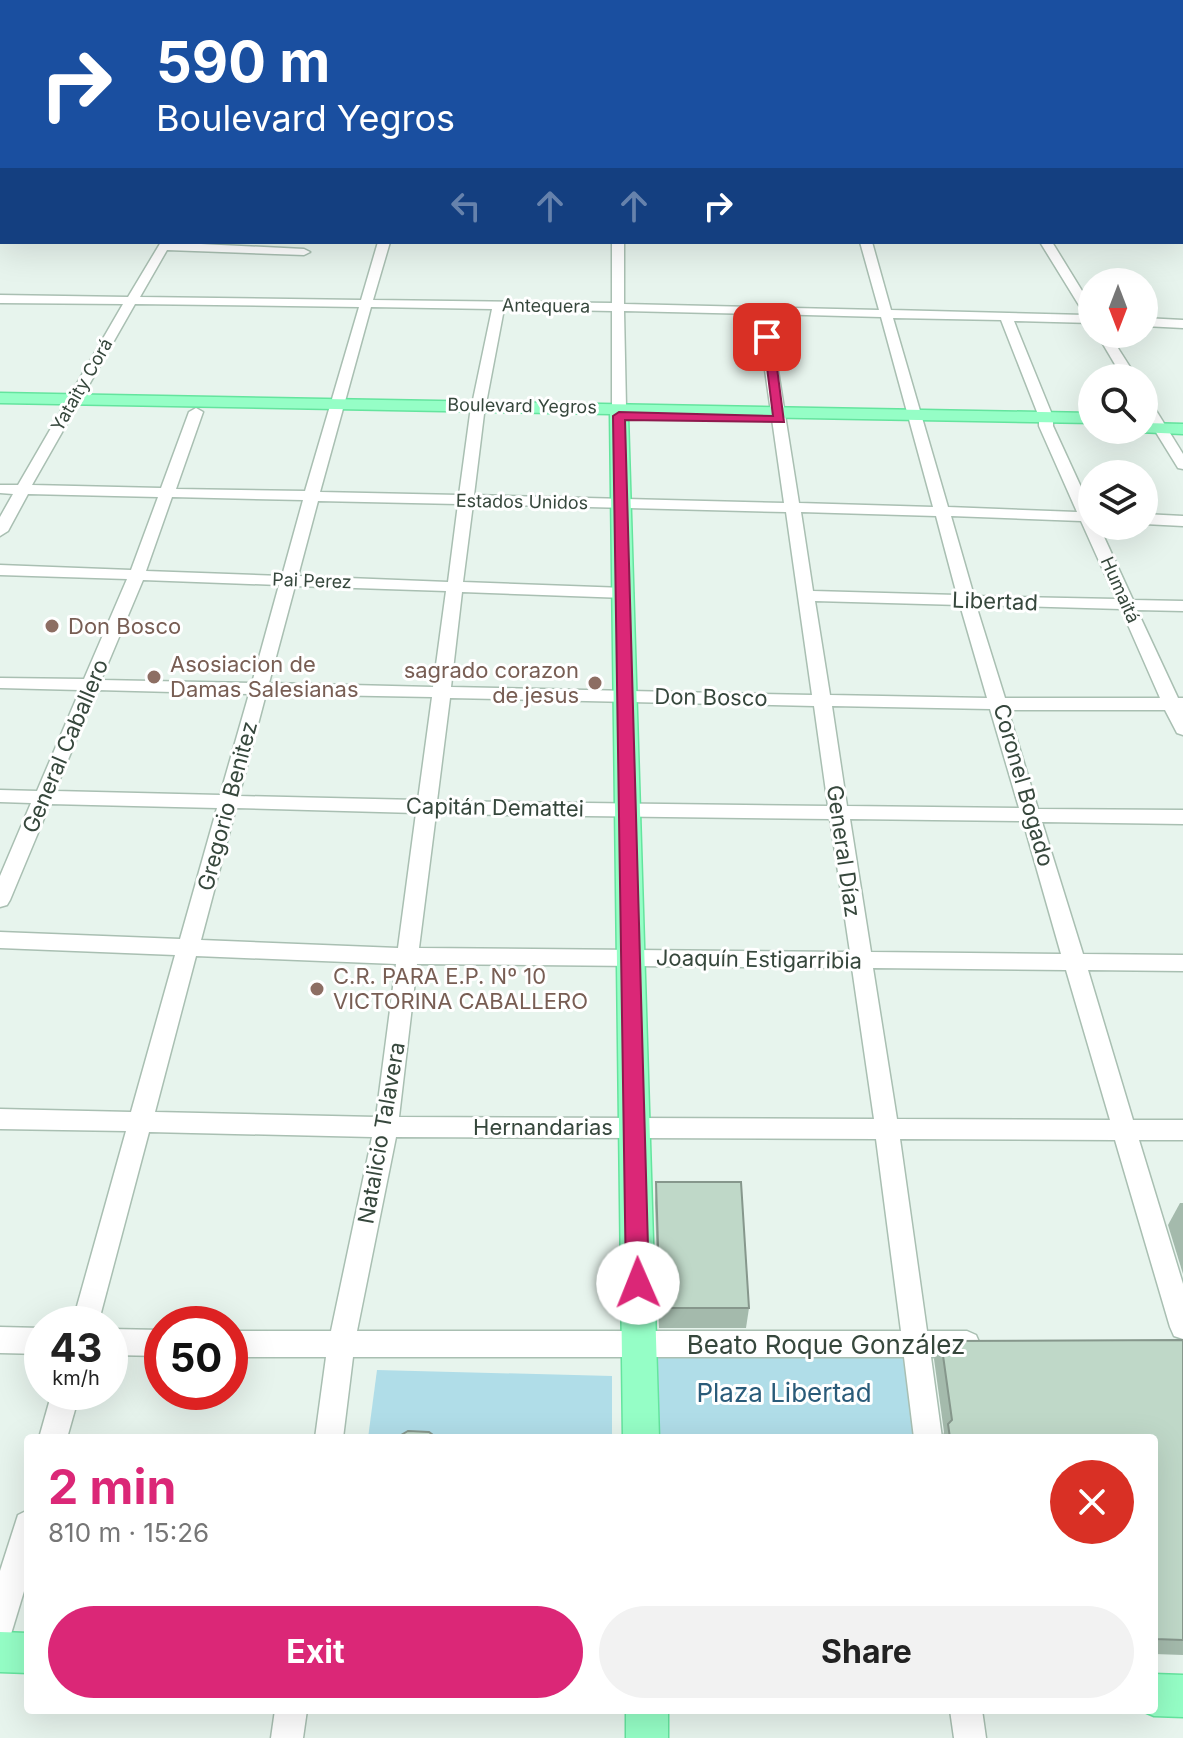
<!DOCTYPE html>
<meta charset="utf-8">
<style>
:root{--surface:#fff;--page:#f2f2f2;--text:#222;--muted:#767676;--accent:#db2777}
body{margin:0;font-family:Inter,sans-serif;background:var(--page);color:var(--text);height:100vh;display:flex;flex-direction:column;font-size:30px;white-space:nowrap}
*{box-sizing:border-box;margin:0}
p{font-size:26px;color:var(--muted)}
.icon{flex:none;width:44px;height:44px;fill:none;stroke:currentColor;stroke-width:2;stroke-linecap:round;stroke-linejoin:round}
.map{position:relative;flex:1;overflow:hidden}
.panel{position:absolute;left:24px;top:1434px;width:1134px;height:280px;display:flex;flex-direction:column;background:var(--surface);border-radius:8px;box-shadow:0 8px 32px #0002}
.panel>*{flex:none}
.guide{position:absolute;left:0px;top:0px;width:1184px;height:244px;box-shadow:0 8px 32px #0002;background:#1a4fa0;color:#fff;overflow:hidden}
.needle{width:52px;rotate:180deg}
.controls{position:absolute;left:1078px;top:268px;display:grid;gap:16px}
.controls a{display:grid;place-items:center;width:80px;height:80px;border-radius:50%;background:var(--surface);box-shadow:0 8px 32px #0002;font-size:40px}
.speed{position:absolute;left:24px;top:1306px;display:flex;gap:16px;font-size:40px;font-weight:700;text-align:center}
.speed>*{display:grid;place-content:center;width:104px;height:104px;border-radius:50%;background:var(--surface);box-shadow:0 8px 32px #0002;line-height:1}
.speed small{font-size:20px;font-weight:400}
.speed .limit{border:12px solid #d22;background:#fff;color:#111}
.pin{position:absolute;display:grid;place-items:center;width:68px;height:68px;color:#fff;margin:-34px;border-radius:16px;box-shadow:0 4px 12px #0006}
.me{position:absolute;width:88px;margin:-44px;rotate:359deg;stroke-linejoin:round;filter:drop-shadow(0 0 6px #0008)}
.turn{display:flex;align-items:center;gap:28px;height:168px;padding:0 24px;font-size:36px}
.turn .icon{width:104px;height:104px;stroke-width:2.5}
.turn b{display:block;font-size:56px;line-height:68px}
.lanes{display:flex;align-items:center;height:76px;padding:0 24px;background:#0003;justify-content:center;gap:40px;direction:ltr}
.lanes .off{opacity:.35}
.round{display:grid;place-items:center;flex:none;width:84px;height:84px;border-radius:42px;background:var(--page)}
.headline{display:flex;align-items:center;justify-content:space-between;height:136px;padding:0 24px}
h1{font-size:48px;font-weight:700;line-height:60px;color:var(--accent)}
.action{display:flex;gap:16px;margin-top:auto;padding:16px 24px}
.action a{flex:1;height:92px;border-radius:48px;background:var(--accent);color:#fff;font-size:32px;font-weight:700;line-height:92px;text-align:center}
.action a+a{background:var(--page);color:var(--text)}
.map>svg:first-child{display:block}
</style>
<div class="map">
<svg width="1183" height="1738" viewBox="0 0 1183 1738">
<rect width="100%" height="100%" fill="#e7f4ed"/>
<g fill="#b0dde8">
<polygon points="911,1348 922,1438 649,1438 646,1350"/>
<polygon points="377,1370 612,1376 612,1438 368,1438"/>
</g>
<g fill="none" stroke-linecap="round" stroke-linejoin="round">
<polyline stroke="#f1a3e4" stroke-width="2" points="1140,0 1147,2"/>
<g stroke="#a9bfb2" stroke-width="3">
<g id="minor">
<polygon points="485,0 493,0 484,2"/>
<rect x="596" y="0" width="8" height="2"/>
<polygon points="665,0 673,0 674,2 666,2"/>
<polygon points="791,0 799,0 800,2 792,2"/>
<rect x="902" y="0" width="8" height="2"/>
<rect x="1182" y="38" width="1" height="4"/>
<rect x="1182" y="53" width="1" height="6"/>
<rect x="1182" y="72" width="1" height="6"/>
<polygon points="2,113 2,119 0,120 0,114"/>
<rect x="1182" y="168" width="1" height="6"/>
<polygon points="0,203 2,203 0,212"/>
<rect x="1182" y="235" width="1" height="6"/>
<path d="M 161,242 L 304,249 L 310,252 L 304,255 L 167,250 L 140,297 L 361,300 L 378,242 L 390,242 L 373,300 L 612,303 L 612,242 L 624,242 L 624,304 L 879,310 L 860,242 L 872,242 L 891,310 L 1085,315 L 1040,242 L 1052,242 L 1092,307 L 1092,323 L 1014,321 L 1053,417 L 1053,426 L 1092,511 L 1092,526 L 1099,526 L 1133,600 L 1183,601 L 1183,611 L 1137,610 L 1178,698 L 1183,698 L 1183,735 L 1177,733 L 1165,710 L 1008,710 L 1038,809 L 1183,810 L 1183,824 L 1042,822 L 1083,954 L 1183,955 L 1183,971 L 1088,970 L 1133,1120 L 1183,1120 L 1183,1140 L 1139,1140 L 1183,1284 L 1183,1339 L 1174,1336 L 1170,1327 L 1115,1140 L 900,1139 L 927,1331 L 967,1331 L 976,1335 L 980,1344 L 976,1353 L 967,1357 L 931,1357 L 942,1438 L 914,1438 L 904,1357 L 353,1357 L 343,1438 L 315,1438 L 326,1357 L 230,1357 L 230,1331 L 331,1331 L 372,1137 L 149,1132 L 98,1324 L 72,1324 L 126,1131 L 0,1129 L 0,1109 L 131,1112 L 175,955 L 0,948 L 0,932 L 180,939 L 217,808 L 50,804 L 10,900 L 7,905 L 0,907 L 0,876 L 31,803 L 0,802 L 0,790 L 37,791 L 80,690 L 0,688 L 0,678 L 84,679 L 127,579 L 0,575 L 0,565 L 131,570 L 158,497 L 28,494 L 8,531 L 0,536 L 0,517 L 13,494 L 0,493 L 0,485 L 18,485 L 123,304 L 0,303 L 0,295 L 128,297 ZM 135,304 L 359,307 L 305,491 L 176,489 L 203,412 L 196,408 L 189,412 L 161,488 L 32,485 ZM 371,307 L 492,309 L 470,414 L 459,495 L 320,492 ZM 504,309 L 612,311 L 612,407 L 619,411 L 626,407 L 624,311 L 757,314 L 784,503 L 474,495 L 484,414 ZM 769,314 L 881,317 L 933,507 L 799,503 ZM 893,318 L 1001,320 L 1039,417 L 1039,426 L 1077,512 L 948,507 ZM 172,497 L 303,500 L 282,576 L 146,571 ZM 318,501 L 458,504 L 448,582 L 298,576 ZM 473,504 L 786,512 L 812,695 L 451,687 L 462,592 L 625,598 L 633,593 L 625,588 L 463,582 ZM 801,512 L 936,516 L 957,595 L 813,591 ZM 951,516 L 1081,521 L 1116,599 L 974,596 ZM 143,580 L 279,585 L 252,683 L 101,680 ZM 295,586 L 446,591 L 433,687 L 269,683 ZM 815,601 L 960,605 L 987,698 L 830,695 ZM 976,605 L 1121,609 L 1160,698 L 1005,698 ZM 97,690 L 249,694 L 220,795 L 55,791 ZM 266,694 L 432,697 L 418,800 L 239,796 ZM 450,698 L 814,706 L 828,806 L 437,801 ZM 832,706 L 990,709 L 1019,808 L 847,806 ZM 236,808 L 416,813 L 398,948 L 201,940 ZM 436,814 L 830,819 L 850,952 L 419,948 ZM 850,819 L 1023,821 L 1061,954 L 871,952 ZM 196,956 L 396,964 L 376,1117 L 155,1112 ZM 417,964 L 852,968 L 874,1119 L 399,1117 ZM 873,968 L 1066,970 L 1110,1120 L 897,1119 ZM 396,1137 L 876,1139 L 901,1331 L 357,1331 Z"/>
<polygon points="1144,318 1183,320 1183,328 1144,326"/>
<polygon points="1097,334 1109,334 1137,378 1123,378"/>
<polygon points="1144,398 1149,399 1183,454 1183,469 1178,468 1144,413"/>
<polygon points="1144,514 1183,516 1183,526 1144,524"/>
<polygon points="0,1327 42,1328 42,1354 0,1353"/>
<polygon points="110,1329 162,1330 162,1356 110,1355"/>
<polygon points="52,1392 80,1392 67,1438 39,1438"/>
<polygon points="28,1510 28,1578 11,1634 0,1638 0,1571 18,1515"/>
<polygon points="275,1710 307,1710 303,1738 271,1738"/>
<polygon points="950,1710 982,1710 986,1738 954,1738"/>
</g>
</g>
<g stroke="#64e49e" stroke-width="3">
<g id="major">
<rect x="1057" y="0" width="10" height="2"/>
<polygon points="1182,101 1183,102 1183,110 1182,109"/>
<polygon points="0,393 1092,413 1092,423 628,415 659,1438 623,1438 610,414 0,403"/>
<polygon points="1144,423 1183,424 1183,434 1138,432 1144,430"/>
<polygon points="0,1632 28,1633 28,1673 0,1672"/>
<polygon points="1154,1674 1183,1675 1183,1717 1154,1716 1140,1710 1154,1710"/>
<rect x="626" y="1710" width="42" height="28"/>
</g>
</g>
<use href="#minor" fill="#fff" fill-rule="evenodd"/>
<use href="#major" fill="#95fec6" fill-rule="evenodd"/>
</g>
<g fill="#a4baac">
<polygon points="656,1182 749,1308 746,1328 659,1328 655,1203"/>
<polygon points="1180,1203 1183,1203 1183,1274 1168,1225"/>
<polygon points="1183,1340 1183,1655 1154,1654 1154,1438 942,1438 944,1432 934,1359 941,1341"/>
</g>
<g fill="#bfd8c8" stroke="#86978c" stroke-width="2">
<polygon points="656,1182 741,1182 749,1308 660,1308"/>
<polygon points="1183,1340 1183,1640 1155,1639 1154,1634 1154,1438 950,1438 948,1424 952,1420 941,1341"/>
<polygon points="408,1431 429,1432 437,1438 396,1438"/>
</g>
<polygon fill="#db2777" stroke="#8e194d" stroke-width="2" points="763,335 773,337 784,422 625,420 649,1283 646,1290 638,1294 629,1290 626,1283 613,416 619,412 773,416"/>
<g fill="#8d6e63" stroke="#fff" stroke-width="3">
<circle cx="52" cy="626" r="8"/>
<circle cx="154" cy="677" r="8"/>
<circle cx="595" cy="683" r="8"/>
<circle cx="317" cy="989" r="8"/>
</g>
<g text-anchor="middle" stroke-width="6" stroke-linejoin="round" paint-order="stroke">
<g font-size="18" fill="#36473c" stroke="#fff">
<text transform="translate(546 306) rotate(1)" y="6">Antequera</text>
<text transform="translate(82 385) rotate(-60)" y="6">Yataity Corá</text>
<text transform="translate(522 406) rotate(1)" y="6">Boulevard Yegros</text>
<text transform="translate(522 502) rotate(1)" y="6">Estados Unidos</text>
<text transform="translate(312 581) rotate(2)" y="6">Pai Perez</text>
<text transform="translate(1120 590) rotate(66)" y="6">Humaitá</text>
</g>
<g font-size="22" fill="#36473c" stroke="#fff">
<text transform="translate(995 601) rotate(2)" y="8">Libertad</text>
<text transform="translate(711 697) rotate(1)" y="8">Don Bosco</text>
<text transform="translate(65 746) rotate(-67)" y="8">General Caballero</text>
<text transform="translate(1024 785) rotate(74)" y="8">Coronel Bogado</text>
<text transform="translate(227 806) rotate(-75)" y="8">Gregorio Benitez</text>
<text transform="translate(495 807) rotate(1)" y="8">Capitán Demattei</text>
<text transform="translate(844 851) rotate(82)" y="8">General Díaz</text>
<text transform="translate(759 959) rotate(1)" y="8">Joaquín Estigarribia</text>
<text x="543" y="1135">Hernandarias</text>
<text transform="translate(381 1133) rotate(-80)" y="8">Natalicio Talavera</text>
</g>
<g font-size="22" fill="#785e54" stroke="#fff" text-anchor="start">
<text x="68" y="634">Don Bosco</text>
<text x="170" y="672">Asosiacion de<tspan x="170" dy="25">Damas Salesianas</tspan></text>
<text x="579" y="678" text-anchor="end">sagrado corazon<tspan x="579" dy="25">de jesus</tspan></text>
<text x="333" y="984">C.R. PARA E.P. Nº 10<tspan x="333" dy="25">VICTORINA CABALLERO</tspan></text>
</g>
<g font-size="26" fill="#36473c" stroke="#fff">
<text x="826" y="1354">Beato Roque González</text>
</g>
<g font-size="26" fill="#295b79" stroke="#fff">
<text x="784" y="1402">Plaza Libertad</text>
</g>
</g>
</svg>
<div class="controls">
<a><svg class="needle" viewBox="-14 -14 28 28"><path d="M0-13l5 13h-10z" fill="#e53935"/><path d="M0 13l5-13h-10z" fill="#767676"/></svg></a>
<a><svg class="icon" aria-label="search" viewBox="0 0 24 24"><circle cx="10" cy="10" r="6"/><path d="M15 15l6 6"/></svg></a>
<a><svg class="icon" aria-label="layers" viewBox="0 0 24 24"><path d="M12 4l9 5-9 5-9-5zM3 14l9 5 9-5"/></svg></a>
</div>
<div class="speed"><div>43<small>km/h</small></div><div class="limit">50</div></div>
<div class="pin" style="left:767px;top:337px;background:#d93025"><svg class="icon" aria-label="arrive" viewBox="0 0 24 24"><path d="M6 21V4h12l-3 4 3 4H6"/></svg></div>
<svg class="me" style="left:638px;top:1283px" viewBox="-20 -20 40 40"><circle r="19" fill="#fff"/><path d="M0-13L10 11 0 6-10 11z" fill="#db2777"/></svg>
<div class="guide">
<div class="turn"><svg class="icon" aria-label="right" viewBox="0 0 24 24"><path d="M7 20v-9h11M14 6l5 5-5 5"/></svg><div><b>590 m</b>Boulevard Yegros</div></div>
<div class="lanes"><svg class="icon off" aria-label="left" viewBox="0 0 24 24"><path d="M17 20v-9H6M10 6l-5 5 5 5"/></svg><svg class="icon off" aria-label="ahead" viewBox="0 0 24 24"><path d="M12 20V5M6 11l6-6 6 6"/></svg><svg class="icon off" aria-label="ahead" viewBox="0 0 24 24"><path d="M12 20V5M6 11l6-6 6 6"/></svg><svg class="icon" aria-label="right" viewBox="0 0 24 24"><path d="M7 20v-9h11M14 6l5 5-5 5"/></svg></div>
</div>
<section class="panel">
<div class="headline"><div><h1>2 min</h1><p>810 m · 15:26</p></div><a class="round" style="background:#d93025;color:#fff"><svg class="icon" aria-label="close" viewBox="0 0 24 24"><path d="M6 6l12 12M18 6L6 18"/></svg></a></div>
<div class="action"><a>Exit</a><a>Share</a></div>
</section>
</div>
